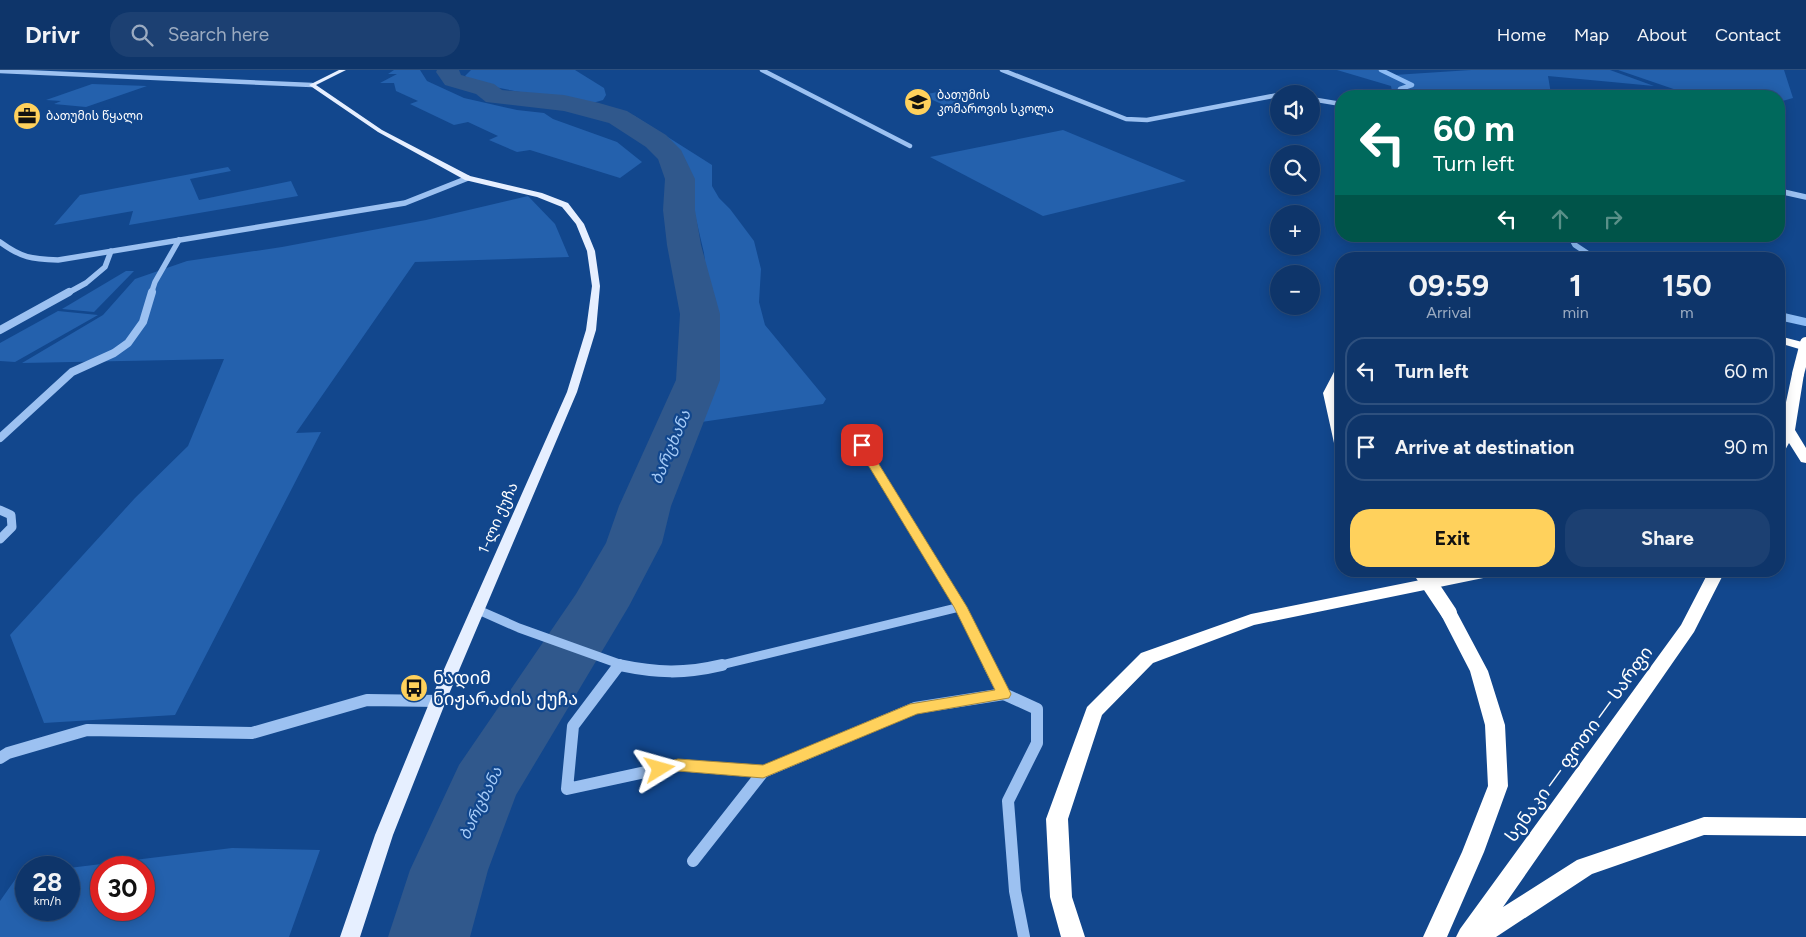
<!DOCTYPE html>
<meta charset="utf-8">
<style>
:root{--surface:#0e356a;--page:#1c4072;--text:#f1f3f6;--muted:#9babc1;--line:#2e507e;--accent:#ffd15c}
body{margin:0;font-family:Figtree,"Noto Sans Georgian",sans-serif;background:var(--page);color:var(--text);height:100vh;display:flex;flex-direction:column;font-size:19px;white-space:nowrap}
*{box-sizing:border-box;margin:0}
p{font-size:16px;color:var(--muted)}
.icon{flex:none;width:28px;height:28px;fill:none;stroke:currentColor;stroke-width:2;stroke-linecap:round;stroke-linejoin:round}
.map{position:relative;flex:1;overflow:hidden}
.details{position:absolute;left:1335px;top:182px;width:450px;height:325px;display:flex;flex-direction:column;background:var(--surface);border-radius:20px;box-shadow:0 2px 12px #0003,0 0 0 1px var(--line)}
.details>*{flex:none}
.hud{position:absolute;left:1335px;top:20px;width:450px;height:152px;border-radius:20px;box-shadow:0 2px 12px #0003,0 0 0 1px var(--line);background:#00695c;color:#fff;overflow:hidden}
.tools{position:absolute;left:1270px;top:15px;display:grid;gap:10px}
.tools a{display:grid;place-items:center;width:50px;height:50px;border-radius:50%;background:var(--surface);box-shadow:0 2px 12px #0003,0 0 0 1px var(--line);font-size:25px}
.speed{position:absolute;left:15px;top:786px;display:flex;gap:10px;font-size:25px;font-weight:700;text-align:center}
.speed>*{display:grid;place-content:center;width:65px;height:65px;border-radius:50%;background:var(--surface);box-shadow:0 2px 12px #0003,0 0 0 1px var(--line);line-height:1}
.speed small{font-size:12px;font-weight:400}
.speed .limit{border:8px solid #d22;background:#fff;color:#111}
.pin{position:absolute;display:grid;place-items:center;width:42px;height:42px;color:#fff;margin:-21px;border-radius:10px;box-shadow:0 2px 8px #0006}
.me{position:absolute;width:55px;margin:-28px;rotate:82deg;stroke-linejoin:round;filter:drop-shadow(0 0 4px #0008)}
.turn{display:flex;align-items:center;gap:18px;height:105px;padding:0 15px;font-size:22px}
.turn .icon{width:65px;height:65px;stroke-width:2.5}
.turn b{display:block;font-size:35px;line-height:42px}
.lanes{display:flex;align-items:center;height:48px;padding:0 15px;background:#0003;justify-content:center;gap:25px;direction:ltr}
.lanes .off{opacity:.35}
.eta{display:flex;justify-content:space-evenly;align-items:center;height:85px;text-align:center}
.eta b{font-size:30px;font-weight:700;line-height:35px}
.cta{display:flex;gap:10px;margin-top:auto;padding:10px 15px}
.cta a{flex:1;height:58px;border-radius:20px;background:var(--accent);color:#111;font-size:20px;font-weight:700;line-height:58px;text-align:center}
.cta a+a{background:var(--page);color:var(--text)}
ul{padding:0;list-style:none}
li{display:flex;align-items:center;gap:15px;height:68px;margin:0 10px 8px;padding:0 5px;border:2px solid var(--line);border-radius:20px}
li div{flex:1}
li b{display:block;font-size:19px}
li em{font-style:normal}
header{display:flex;align-items:center;gap:30px;box-sizing:border-box;height:70px;padding:0 25px;background:var(--surface);border-bottom:1px solid var(--line)}
header strong{font-size:24px}
nav{display:flex;gap:28px;margin-inline-start:auto;font-size:18px}
.search{width:350px;height:45px;background:var(--page);display:flex;align-items:center;gap:12px;box-sizing:border-box;padding:0 18px;border-radius:20px;color:var(--muted);font-size:19px}
.map>svg:first-child{display:block}
</style>
<header>
<strong>Drivr</strong>
<div class="search"><svg class="icon" aria-label="search" viewBox="0 0 24 24"><circle cx="10" cy="10" r="6"/><path d="M15 15l6 6"/></svg>Search here</div>
<nav><a>Home</a><a>Map</a><a>About</a><a>Contact</a></nav>
</header>
<div class="map">
<svg width="1806" height="867" viewBox="0 0 1806 867">
<rect width="100%" height="100%" fill="#12478d"/>
<g fill="#2461ad" fill-rule="evenodd">
<polygon points="394,0 420,0 427,11 464,28 517,40 544,43 553,49 617,72 642,92 620,108 530,80 517,82 489,70 498,66 468,52 454,55 410,34 418,31 396,21 394,13 380,13 397,4 388,4"/>
<polygon points="471,0 575,0 604,18 606,25 603,30 586,35 474,13 465,6"/>
<polygon points="1337,0 1381,0 1394,5 1471,0 1610,0 1654,16 1548,6 1551,24 1548,25 1560,26 1393,26 1391,16"/>
<polygon points="1618,0 1784,0 1793,28 1779,32 1779,26 1694,26"/>
<polygon points="92,14 147,16 86,37 54,34 61,31 46,30"/>
<polygon points="943,21 973,34 950,38 922,25"/>
<polygon points="620,45 633,45 712,95 712,116 719,128 730,139 754,171 761,199 759,232 765,255 826,329 823,334 688,354 705,316 711,243 704,183 681,85 652,65"/>
<polygon points="1063,60 1186,111 1043,146 930,87"/>
<polygon points="228,97 231,101 190,109 199,130 291,111 298,126 129,155 133,141 54,155 80,125"/>
<polygon points="528,126 555,154 569,187 415,192 296,363 321,362 175,645 44,653 10,565 135,428 188,376 224,289 22,293 103,245 135,209 187,191 282,177 426,150"/>
<polygon points="126,201 134,201 94,242 62,239"/>
<polygon points="58,241 98,245 15,292 0,291 0,273"/>
<path d="M 232,778 L 320,780 L 289,867 L 0,867 L 0,831 L 19,804 L 26,803 L 26,840 L 69,840 L 69,798 ZM 101,798 L 144,798 L 144,840 L 101,840 Z"/>
</g>
<g fill="none" stroke-linecap="round" stroke-linejoin="round">
<polyline stroke="#8dbcf5" stroke-width="4.5" points="1381,0 1412,15 1400,19 1398,24 1402,26"/>
<polyline stroke="#8dbcf5" stroke-width="5.5" points="1570,166 1575,175 1596,189"/>
<polyline stroke="#8dbcf5" stroke-width="8" points="1779,246 1806,252"/>
<polygon fill="#30588c" fill-rule="evenodd" points="437,0 459,0 461,5 494,14 502,20 564,25 599,33 627,41 666,65 681,80 695,109 695,140 701,175 720,244 720,310 671,436 662,473 629,536 516,725 488,800 470,867 388,867 410,800 459,695 576,524 606,473 619,436 676,310 680,244 667,175 663,140 665,109 658,89 646,77 609,53 564,41 486,32 476,24 445,15 436,2"/>
<g stroke="#9cc1f1" stroke-width="4.5">
<polyline points="762,0 910,76"/>
<polyline points="1002,0 1126,49 1147,50 1283,24"/>
<polyline points="0,1 312,15"/>
<polyline points="1311,29 1341,34"/>
</g>
<g stroke="#9cc1f1" stroke-width="5.5">
<polyline points="1779,121 1806,127"/>
<path d="M 0,172 C 22,188 31,189 58,190 L 405,133 L 468,108"/>
<polyline points="66,224 86,213 105,197 111,181"/>
<polyline points="151,224 155,212 179,170"/>
</g>
<g stroke="#9cc1f1" stroke-width="8">
<polyline points="0,260 69,222"/>
<polyline points="852,359 869,386"/>
<polyline points="0,368 72,302 114,283 128,273 143,252 152,222"/>
</g>
<g stroke="#9cc1f1" stroke-width="9">
<polyline points="868,385 960,537 990,596"/>
<polyline points="0,440 11,445 12,457 0,469"/>
<polyline points="476,539 519,558 625,596"/>
<polyline points="717,596 960,537"/>
</g>
<g stroke="#9cc1f1" stroke-width="12">
<path d="M 619,595 C 657,603 684,604 722,595"/>
<polyline points="619,595 573,656 567,719 678,695 763,702"/>
<polyline points="989,595 1004,624 1037,639 1037,673 1008,731 1015,821 1024,867"/>
<polyline points="0,688 8,683 87,660 252,663 367,630 438,631"/>
<polyline points="693,791 763,702 915,638 1004,624"/>
</g>
<polygon fill="#e6efff" fill-rule="evenodd" points="339,0 346,0 316,15 382,60 470,106 542,123 568,133 584,154 595,181 600,216 596,260 577,322 446,631 393,765 360,867 340,867 375,765 430,631 567,322 586,260 592,216 587,181 576,154 562,137 537,127 465,110 378,62 309,15"/>
<g fill="#fff" fill-rule="evenodd">
<polygon points="1779,266 1806,273 1806,281 1779,273"/>
<polygon points="1341,296 1341,312 1335,323 1341,346 1341,377 1334,373 1323,323 1335,300"/>
<polygon points="1798,300 1804,304 1795,360 1806,378 1806,393 1801,392 1789,373 1784,382 1779,383 1779,365 1792,304"/>
<polygon points="1465,501 1501,501 1499,505 1493,506 1254,555 1153,593 1102,645 1068,749 1072,827 1085,867 1061,867 1050,827 1046,749 1087,637 1141,583 1251,544"/>
<polygon points="1709,501 1725,501 1694,562 1503,837 1577,790 1704,747 1806,748 1806,766 1704,765 1592,804 1496,867 1456,867 1460,859 1681,555"/>
<polygon points="1449,537 1455,539 1488,601 1505,655 1508,716 1484,782 1447,867 1423,867 1462,782 1488,716 1485,655 1470,601 1440,543 1443,539"/>
</g>
<polyline stroke="#fff" stroke-width="12" points="1798,304 1806,273"/>
<polyline stroke="#fff" stroke-width="16" points="1421,501 1449,543"/>
</g>
<polygon fill="#ffd15c" stroke="#a6883c" points="862,372 867,375 967,537 1011,624 1009,628 917,644 763,708 678,701 660,705 654,704 652,699 654,695 678,689 763,695 910,634 995,620 954,537 856,375"/>
<defs>
<g id="school-disc" transform="scale(1.4375)"><circle r="9.5" fill="#ffd15c" stroke="#12478d"/><path d="M0-5L7-2L0 1L-7-2ZM-4 1L0 2.5L4 1V4Q0 6-4 4Z" fill="#111"/></g>
<g id="office-disc" transform="scale(1.4375)"><circle r="9.5" fill="#ffd15c" stroke="#12478d"/><path d="M-6-3h4V-5.5h4V-3h4V5H-6ZM-1-4.5V-3h2v-1.5ZM-6 0V1H6V0Z" fill="#111"/></g>
<g id="bus-disc" transform="scale(1.4375)"><circle r="9.5" fill="#ffd15c" stroke="#12478d"/><path d="M-5-6H5V4H4V6H2V4H-2V6H-4V4H-5ZM-3.5-4V0h7V-4ZM-3.5 1.2v1.5H-2V1.2ZM2 1.2v1.5H3.5V1.2Z" fill="#111"/></g>
</defs>
<g fill-rule="evenodd">
<use href="#school-disc" x="918" y="32"/>
<use href="#office-disc" x="27" y="46"/>
<use href="#bus-disc" x="414" y="618"/>
</g>
<g text-anchor="middle" stroke-width="4.5" stroke-linejoin="round" paint-order="stroke">
<g font-size="12" fill="#fff" stroke="#12478d" text-anchor="start">
<text x="937" y="29">ბათუმის<tspan x="937" dy="14">კომაროვის სკოლა</tspan></text>
<text x="46" y="50">ბათუმის წყალი</text>
</g>
<g font-size="15" fill="#fff" stroke="#12478d">
<text transform="translate(498 448) rotate(-66)" y="5">1-ლი ქუჩა</text>
</g>
<g font-size="16" font-style="italic" fill="#a7ccf8" stroke="#12478d">
<text transform="translate(670 377) rotate(-67)" y="6">ბარცხანა</text>
<text transform="translate(480 733) rotate(-64)" y="6">ბარცხანა</text>
</g>
<g font-size="18" fill="#fff" stroke="#12478d" text-anchor="start">
<text x="433" y="614">ნადიმ<tspan x="433" dy="21">ნიჟარაძის ქუჩა</tspan></text>
</g>
<g font-size="18" fill="#fff" stroke="#12478d">
<text transform="translate(1579 674) rotate(-54)" y="6">სენაკი — ფოთი — სარფი</text>
</g>
</g>
</svg>
<div class="tools">
<a><svg class="icon" aria-label="sound" viewBox="0 0 24 24"><path d="M4 9h4l5-4v14l-5-4H4zM17 9q2 3 0 6"/></svg></a>
<a><svg class="icon" aria-label="search" viewBox="0 0 24 24"><circle cx="10" cy="10" r="6"/><path d="M15 15l6 6"/></svg></a>
<a>+</a>
<a>−</a>
</div>
<div class="speed"><div>28<small>km/h</small></div><div class="limit">30</div></div>
<div class="pin" style="left:862px;top:375px;background:#d93025"><svg class="icon" aria-label="arrive" viewBox="0 0 24 24"><path d="M6 21V4h12l-3 4 3 4H6"/></svg></div>
<svg class="me" style="left:660px;top:699px" viewBox="-20 -20 40 40"><path d="M0-17L14 15 0 8-14 15z" fill="#ffd15c" stroke="#fff" stroke-width="4"/></svg>
<div class="hud">
<div class="turn"><svg class="icon" aria-label="left" viewBox="0 0 24 24"><path d="M17 20v-9H6M10 6l-5 5 5 5"/></svg><div><b>60 m</b>Turn left</div></div>
<div class="lanes"><svg class="icon" aria-label="left" viewBox="0 0 24 24"><path d="M17 20v-9H6M10 6l-5 5 5 5"/></svg><svg class="icon off" aria-label="ahead" viewBox="0 0 24 24"><path d="M12 20V5M6 11l6-6 6 6"/></svg><svg class="icon off" aria-label="right" viewBox="0 0 24 24"><path d="M7 20v-9h11M14 6l5 5-5 5"/></svg></div>
</div>
<section class="details">
<div class="eta">
<div><b>09:59</b><p>Arrival</p></div>
<div><b>1</b><p>min</p></div>
<div><b>150</b><p>m</p></div>
</div>
<ul>
<li><svg class="icon" aria-label="left" viewBox="0 0 24 24"><path d="M17 20v-9H6M10 6l-5 5 5 5"/></svg><div><b>Turn left</b></div><em>60 m</em></li>
<li><svg class="icon" aria-label="arrive" viewBox="0 0 24 24"><path d="M6 21V4h12l-3 4 3 4H6"/></svg><div><b>Arrive at destination</b></div><em>90 m</em></li>
</ul>
<div class="cta"><a>Exit</a><a>Share</a></div>
</section>
</div>
